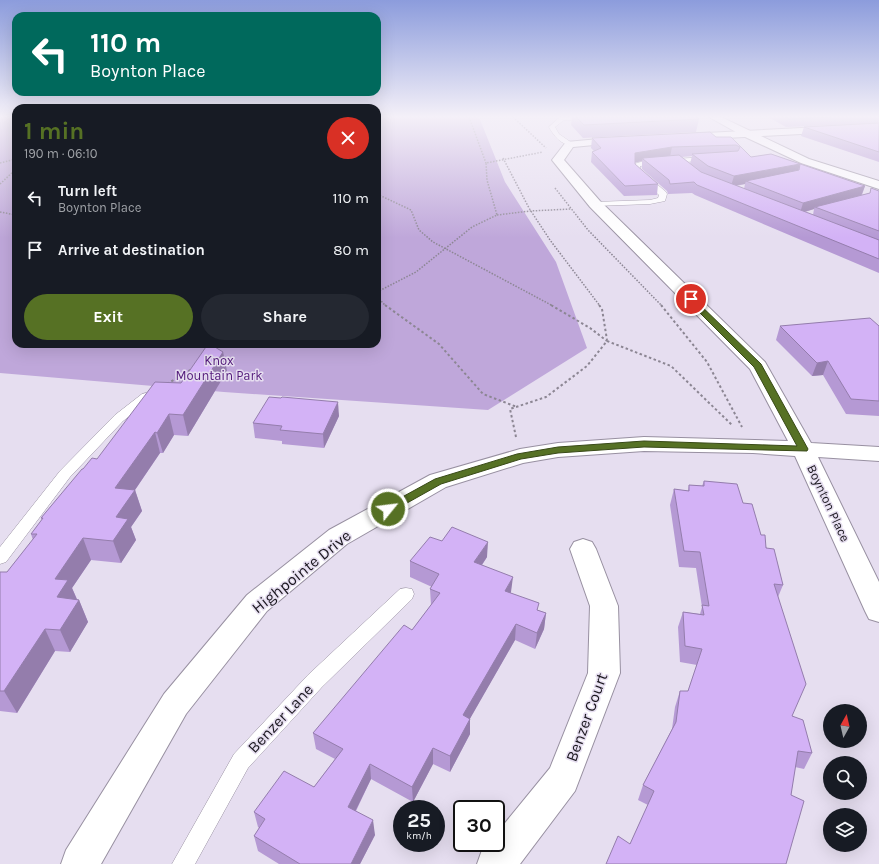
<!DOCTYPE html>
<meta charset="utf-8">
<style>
:root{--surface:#171b24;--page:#242831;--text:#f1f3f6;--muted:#9ea1a6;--accent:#567124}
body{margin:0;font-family:Karla,sans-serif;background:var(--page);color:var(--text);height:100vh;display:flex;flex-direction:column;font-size:15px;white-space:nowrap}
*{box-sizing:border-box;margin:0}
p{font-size:13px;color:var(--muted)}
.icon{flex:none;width:22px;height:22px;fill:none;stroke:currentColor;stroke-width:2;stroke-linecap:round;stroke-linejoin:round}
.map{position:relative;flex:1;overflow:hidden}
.details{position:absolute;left:12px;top:104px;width:369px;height:244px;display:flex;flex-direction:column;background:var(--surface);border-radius:12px;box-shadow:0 4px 16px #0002}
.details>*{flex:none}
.hud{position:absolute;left:12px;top:12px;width:369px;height:84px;border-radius:12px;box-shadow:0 4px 16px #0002;background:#00695c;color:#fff;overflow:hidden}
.needle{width:26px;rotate:8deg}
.tools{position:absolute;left:823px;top:704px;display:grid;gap:8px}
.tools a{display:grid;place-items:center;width:44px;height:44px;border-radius:50%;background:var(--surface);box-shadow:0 4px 16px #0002;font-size:20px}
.speed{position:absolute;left:393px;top:800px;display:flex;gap:8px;font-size:20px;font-weight:700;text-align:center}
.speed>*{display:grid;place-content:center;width:52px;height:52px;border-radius:50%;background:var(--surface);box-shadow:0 4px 16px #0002;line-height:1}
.speed small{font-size:10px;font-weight:400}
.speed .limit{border:2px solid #111;border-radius:6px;background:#fff;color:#111}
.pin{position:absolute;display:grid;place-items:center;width:34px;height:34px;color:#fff;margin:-17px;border:2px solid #fff;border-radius:50%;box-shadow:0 1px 4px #0007}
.me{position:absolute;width:44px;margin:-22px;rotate:61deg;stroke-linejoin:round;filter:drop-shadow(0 0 3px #0008)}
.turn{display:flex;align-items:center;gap:14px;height:84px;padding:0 12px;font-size:18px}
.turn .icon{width:52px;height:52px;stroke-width:2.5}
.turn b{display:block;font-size:28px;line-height:34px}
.round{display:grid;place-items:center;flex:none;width:42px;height:42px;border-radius:21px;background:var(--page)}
.headline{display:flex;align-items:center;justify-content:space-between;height:68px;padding:0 12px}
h1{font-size:24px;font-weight:700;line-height:30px;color:var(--accent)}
.primary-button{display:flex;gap:8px;margin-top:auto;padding:8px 12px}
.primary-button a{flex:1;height:46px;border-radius:24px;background:var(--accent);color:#fff;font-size:16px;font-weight:700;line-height:46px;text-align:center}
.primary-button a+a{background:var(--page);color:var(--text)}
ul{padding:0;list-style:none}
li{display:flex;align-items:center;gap:12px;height:52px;padding:0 12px}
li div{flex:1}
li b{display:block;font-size:15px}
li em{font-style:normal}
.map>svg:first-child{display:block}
</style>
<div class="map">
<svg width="879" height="864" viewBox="0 0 879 864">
<rect width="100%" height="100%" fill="#e6def0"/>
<polygon fill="#bfa7da" points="0,117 16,117 16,344 377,344 377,117 479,117 505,182 556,262 587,348 488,410 224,392 0,373"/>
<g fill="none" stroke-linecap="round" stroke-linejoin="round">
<g stroke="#9890a1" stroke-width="1">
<g id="service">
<path d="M 560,117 L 590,117 L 591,118 L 588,120 L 564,120 L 555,127 L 559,134 L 572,143 L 572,145 C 562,146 553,135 549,127 Z"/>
<polygon points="707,157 709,158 709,160 640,166 640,170 666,192 667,194 665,201 650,204 595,206 591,204 595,202 650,200 658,198 659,195 634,173 634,164 644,161"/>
<polygon points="146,393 150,394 152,397 150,400 123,421 70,477 6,562 0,564 0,547 60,471 115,415 142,394"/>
<polygon points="406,588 412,589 414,594 412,599 322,687 248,768 195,864 172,864 234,754 308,675 400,589"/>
</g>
</g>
<g stroke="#9890a1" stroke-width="2">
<g id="minor">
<polygon points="879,124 879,130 686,140 681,137 686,134"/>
<polygon points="622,137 627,140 626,142 573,147 564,160 600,201 765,362 811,443 879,447 879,461 818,457 879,582 879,622 869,619 865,611 795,456 753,453 644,451 558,457 523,463 446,487 347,544 267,611 186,714 101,864 61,864 66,850 164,694 247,595 329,530 430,475 520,449 558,443 644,437 788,441 750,369 590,207 552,160 566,142"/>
<polygon points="583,539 592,542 596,549 618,606 620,673 575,791 520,864 477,864 482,850 489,843 496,843 496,834 550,768 588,673 590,606 570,549 574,542"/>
</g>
</g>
<g stroke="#9890a1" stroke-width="2">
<polygon id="secondary" points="709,117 721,117 809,159 879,181 879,189 801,163 743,136"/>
</g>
<g stroke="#8c8693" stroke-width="1.5" stroke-dasharray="1.5 1.5" stroke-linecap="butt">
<polyline points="469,117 486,163"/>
<polyline points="513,117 546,148"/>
<polyline points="503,158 529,208 550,240 600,306"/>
<polyline points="0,163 16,159"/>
<polyline points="0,184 16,169"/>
<polyline points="555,188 588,230 662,306"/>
<polyline points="377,194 411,210 419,230 433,242 553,306"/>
<polyline points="0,212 16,215"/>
<polyline points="497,215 530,211 571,209"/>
<polyline points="377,292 416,272 472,227 497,215 487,180 486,163 543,152"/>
<polyline points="377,297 386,306"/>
</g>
<g stroke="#8c8693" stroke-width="2" stroke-dasharray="2.5 2.5" stroke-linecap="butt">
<polyline points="385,305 439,344 483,394 517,407"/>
<polyline points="551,305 590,328 607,341"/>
<polyline points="599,305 602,309 607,340"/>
<polyline points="661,305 707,362 742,427"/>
<polyline points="167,384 192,369"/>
<polyline points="516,437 510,409 546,397 587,366 607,341 671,366 733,426"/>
</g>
<use href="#service" fill="#fff" fill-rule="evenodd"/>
<use href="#minor" fill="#fff" fill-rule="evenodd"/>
<use href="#secondary" fill="#fff" fill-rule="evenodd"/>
</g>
<g fill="#b599d4" fill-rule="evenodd">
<polygon points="572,117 696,117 699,119 696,132 583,138 571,125"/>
<polygon points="768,117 879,117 879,162 801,136 804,127 860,124 786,127"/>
<path d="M 716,137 L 731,137 L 751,157 L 771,154 L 865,186 L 862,195 L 870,193 L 871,188 L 879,191 L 879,273 L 695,195 L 692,193 L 668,194 L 667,191 L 642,169 L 642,161 L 635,162 L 635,164 L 658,184 L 657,195 L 624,196 L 591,162 L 592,152 L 594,151 L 591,148 L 592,138 ZM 692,156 L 690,164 L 682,157 ZM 745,184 L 744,189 L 736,186 ZM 814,209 L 813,215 L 805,212 Z"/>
<polygon points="780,326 879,326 879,416 846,414 823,375 812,376 776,340"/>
<polygon points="223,352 227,371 188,436 174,435 163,453 160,453 135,490 142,511 131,527 136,540 121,563 91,560 72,588 77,599 79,600 88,622 70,652 55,651 17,713 0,711 0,572 7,572 33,540 31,534 42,520 41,518 83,469 97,459 181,383"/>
<polygon points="339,416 324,448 282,444 282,441 255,438 253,423"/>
<polygon points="704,481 743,503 761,535 783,585 778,597 792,716 812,753 804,769 795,767 791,795 630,844 648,805 638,800 643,785 672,729 675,707 680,691 688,691 697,665 680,662 678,627 683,612 700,614 702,607 696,568 679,567 670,505 674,489 688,491 689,485 702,486"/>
<polygon points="487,557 482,565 511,592 511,593 538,610 546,613 544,629 535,649 515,640 470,718 470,734 450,772 433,764 413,802 371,779 356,811 375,835 360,864 279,864 258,851 254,836 259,828 258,827 254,812 314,787 335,759 316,749 313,733 412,630 431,605 430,589 432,587 410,577 410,561"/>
</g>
<g fill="#947dac">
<polygon points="672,147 670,157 643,158 642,161 634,163 635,153"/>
<polygon points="800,164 797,174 746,181 745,184 731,186 734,176"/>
<polygon points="865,186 861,196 815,207 814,209 800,213 803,203"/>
<polygon points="223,352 227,371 188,436 183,415"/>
<polygon points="828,361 823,375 812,376 817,363"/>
<polygon points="338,402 339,416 324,448 323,434"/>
<polygon points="169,414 174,435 163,453 157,433"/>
<polygon points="155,432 160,453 122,509 115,488"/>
<polygon points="135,490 142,511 131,527 136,540 121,563 113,541 116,517"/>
<polygon points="83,538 91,560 72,588 78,602 79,600 88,622 70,652 60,630 55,579"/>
<polygon points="488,542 487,557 473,578 474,562"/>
<polygon points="513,577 511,592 504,607 505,591"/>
<polygon points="546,613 544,629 535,649 537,633"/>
<polygon points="516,624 515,640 463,731 463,715"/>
<polygon points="45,629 55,651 17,713 4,691"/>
<polygon points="470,719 470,734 450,772 450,756"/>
<polygon points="433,748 433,764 413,802 412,787"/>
<polygon points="370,764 371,779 350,822 348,807"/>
<polygon points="373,820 375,835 360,864 351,864"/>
</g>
<g fill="#d3b2f6" stroke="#947dac">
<polygon points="576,117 696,117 699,119 584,125"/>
<polygon points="785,117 831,117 789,119"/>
<polygon points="879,123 879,152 804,127"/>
<polygon points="710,132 716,137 731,137 751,157 771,154 865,186 803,203 746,181 799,170 800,164 734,176 708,166 692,154 738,151 740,147 736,145 672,147 635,153 635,164 658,184 625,186 592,152 601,148 592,138"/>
<polygon points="679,155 701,172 879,240 879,259 697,185 694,182 670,184 669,180 643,159 643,158"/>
<polygon points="871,188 879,191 879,231 815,207 870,193"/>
<polygon points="870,318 879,326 879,401 851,399 828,361 817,363 780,326"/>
<polygon points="208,344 210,344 223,352 183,415 169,414 157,433 155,432 115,488 135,490 116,517 128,519 113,541 83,538 55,579 68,580 57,597 79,600 60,630 45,629 4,691 0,691 0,572 7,572 37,534 31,534 43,518 41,518 82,469 83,469 92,458 97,459 155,382 181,383"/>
<polygon points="269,397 281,398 282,397 338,402 323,434 280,430 282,426 253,423"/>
<polygon points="704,481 737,484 743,503 752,504 761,535 765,535 766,548 774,549 783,585 774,584 806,684 792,716 803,720 812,753 798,751 791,795 804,801 786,864 606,864 618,836 630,844 654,791 643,785 676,722 680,691 688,691 702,649 685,646 683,612 704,615 702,605 709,606 700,552 684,551 674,489 689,491 689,485 704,486"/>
<polygon points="452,527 488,542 474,562 513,577 505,591 539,603 537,610 546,613 537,633 516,624 463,715 470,719 450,756 433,748 412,787 370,764 348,807 373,820 351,864 300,864 254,836 265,819 254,812 284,771 314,787 343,749 313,733 404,625 412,630 440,593 430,589 439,574 410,561 430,537 442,541"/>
</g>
<linearGradient id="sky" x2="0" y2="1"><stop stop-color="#8c9cdc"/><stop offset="0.49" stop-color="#f4f0f8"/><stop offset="1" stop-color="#f4f0f8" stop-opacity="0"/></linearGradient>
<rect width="879" height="238" fill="url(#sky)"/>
<polygon fill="#567124" stroke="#384917" points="691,297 693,298 761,364 808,449 807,451 644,447 558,453 521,459 441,484 391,512 384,512 383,509 384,507 435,479 517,454 558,447 644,441 797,446 754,367 688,301 687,299"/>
<g text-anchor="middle" stroke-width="3" stroke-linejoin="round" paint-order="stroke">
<g font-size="13" fill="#531a7b" stroke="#e6def0">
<text x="219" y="365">Knox<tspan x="219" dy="15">Mountain Park</tspan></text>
</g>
<g font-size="13" fill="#1a171e" stroke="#e6def0">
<text transform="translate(829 503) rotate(65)" y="5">Boynton Place</text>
</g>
<g font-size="16" fill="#1a171e" stroke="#e6def0">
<text transform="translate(301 571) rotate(-39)" y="6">Highpointe Drive</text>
<text transform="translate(586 717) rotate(-70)" y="6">Benzer Court</text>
<text transform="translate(280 718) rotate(-47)" y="6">Benzer Lane</text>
</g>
</g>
</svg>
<div class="tools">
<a><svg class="needle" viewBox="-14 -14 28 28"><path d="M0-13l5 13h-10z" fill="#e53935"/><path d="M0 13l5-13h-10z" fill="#9ea1a6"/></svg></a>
<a><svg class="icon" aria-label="search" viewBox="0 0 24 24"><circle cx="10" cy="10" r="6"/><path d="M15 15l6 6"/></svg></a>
<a><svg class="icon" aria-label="layers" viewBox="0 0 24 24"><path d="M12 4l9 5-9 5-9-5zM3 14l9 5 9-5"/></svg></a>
</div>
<div class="speed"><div>25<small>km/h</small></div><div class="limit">30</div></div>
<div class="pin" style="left:691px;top:299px;background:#d93025"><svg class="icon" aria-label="arrive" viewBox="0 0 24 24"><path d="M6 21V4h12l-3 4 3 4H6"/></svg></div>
<svg class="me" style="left:388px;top:509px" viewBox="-20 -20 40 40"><circle r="17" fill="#567124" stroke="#fff" stroke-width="3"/><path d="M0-11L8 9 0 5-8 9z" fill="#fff"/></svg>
<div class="hud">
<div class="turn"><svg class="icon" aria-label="left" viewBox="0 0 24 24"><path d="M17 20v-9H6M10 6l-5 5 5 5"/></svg><div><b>110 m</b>Boynton Place</div></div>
</div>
<section class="details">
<div class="headline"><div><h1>1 min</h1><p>190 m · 06:10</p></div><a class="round" style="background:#d93025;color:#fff"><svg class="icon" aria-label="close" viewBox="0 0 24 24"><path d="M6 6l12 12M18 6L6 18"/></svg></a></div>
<ul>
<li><svg class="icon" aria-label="left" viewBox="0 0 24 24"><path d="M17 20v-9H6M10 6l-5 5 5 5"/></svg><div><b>Turn left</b><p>Boynton Place</p></div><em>110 m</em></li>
<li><svg class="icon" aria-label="arrive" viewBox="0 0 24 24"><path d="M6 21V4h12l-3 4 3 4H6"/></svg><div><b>Arrive at destination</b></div><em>80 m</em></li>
</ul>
<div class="primary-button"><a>Exit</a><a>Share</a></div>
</section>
</div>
